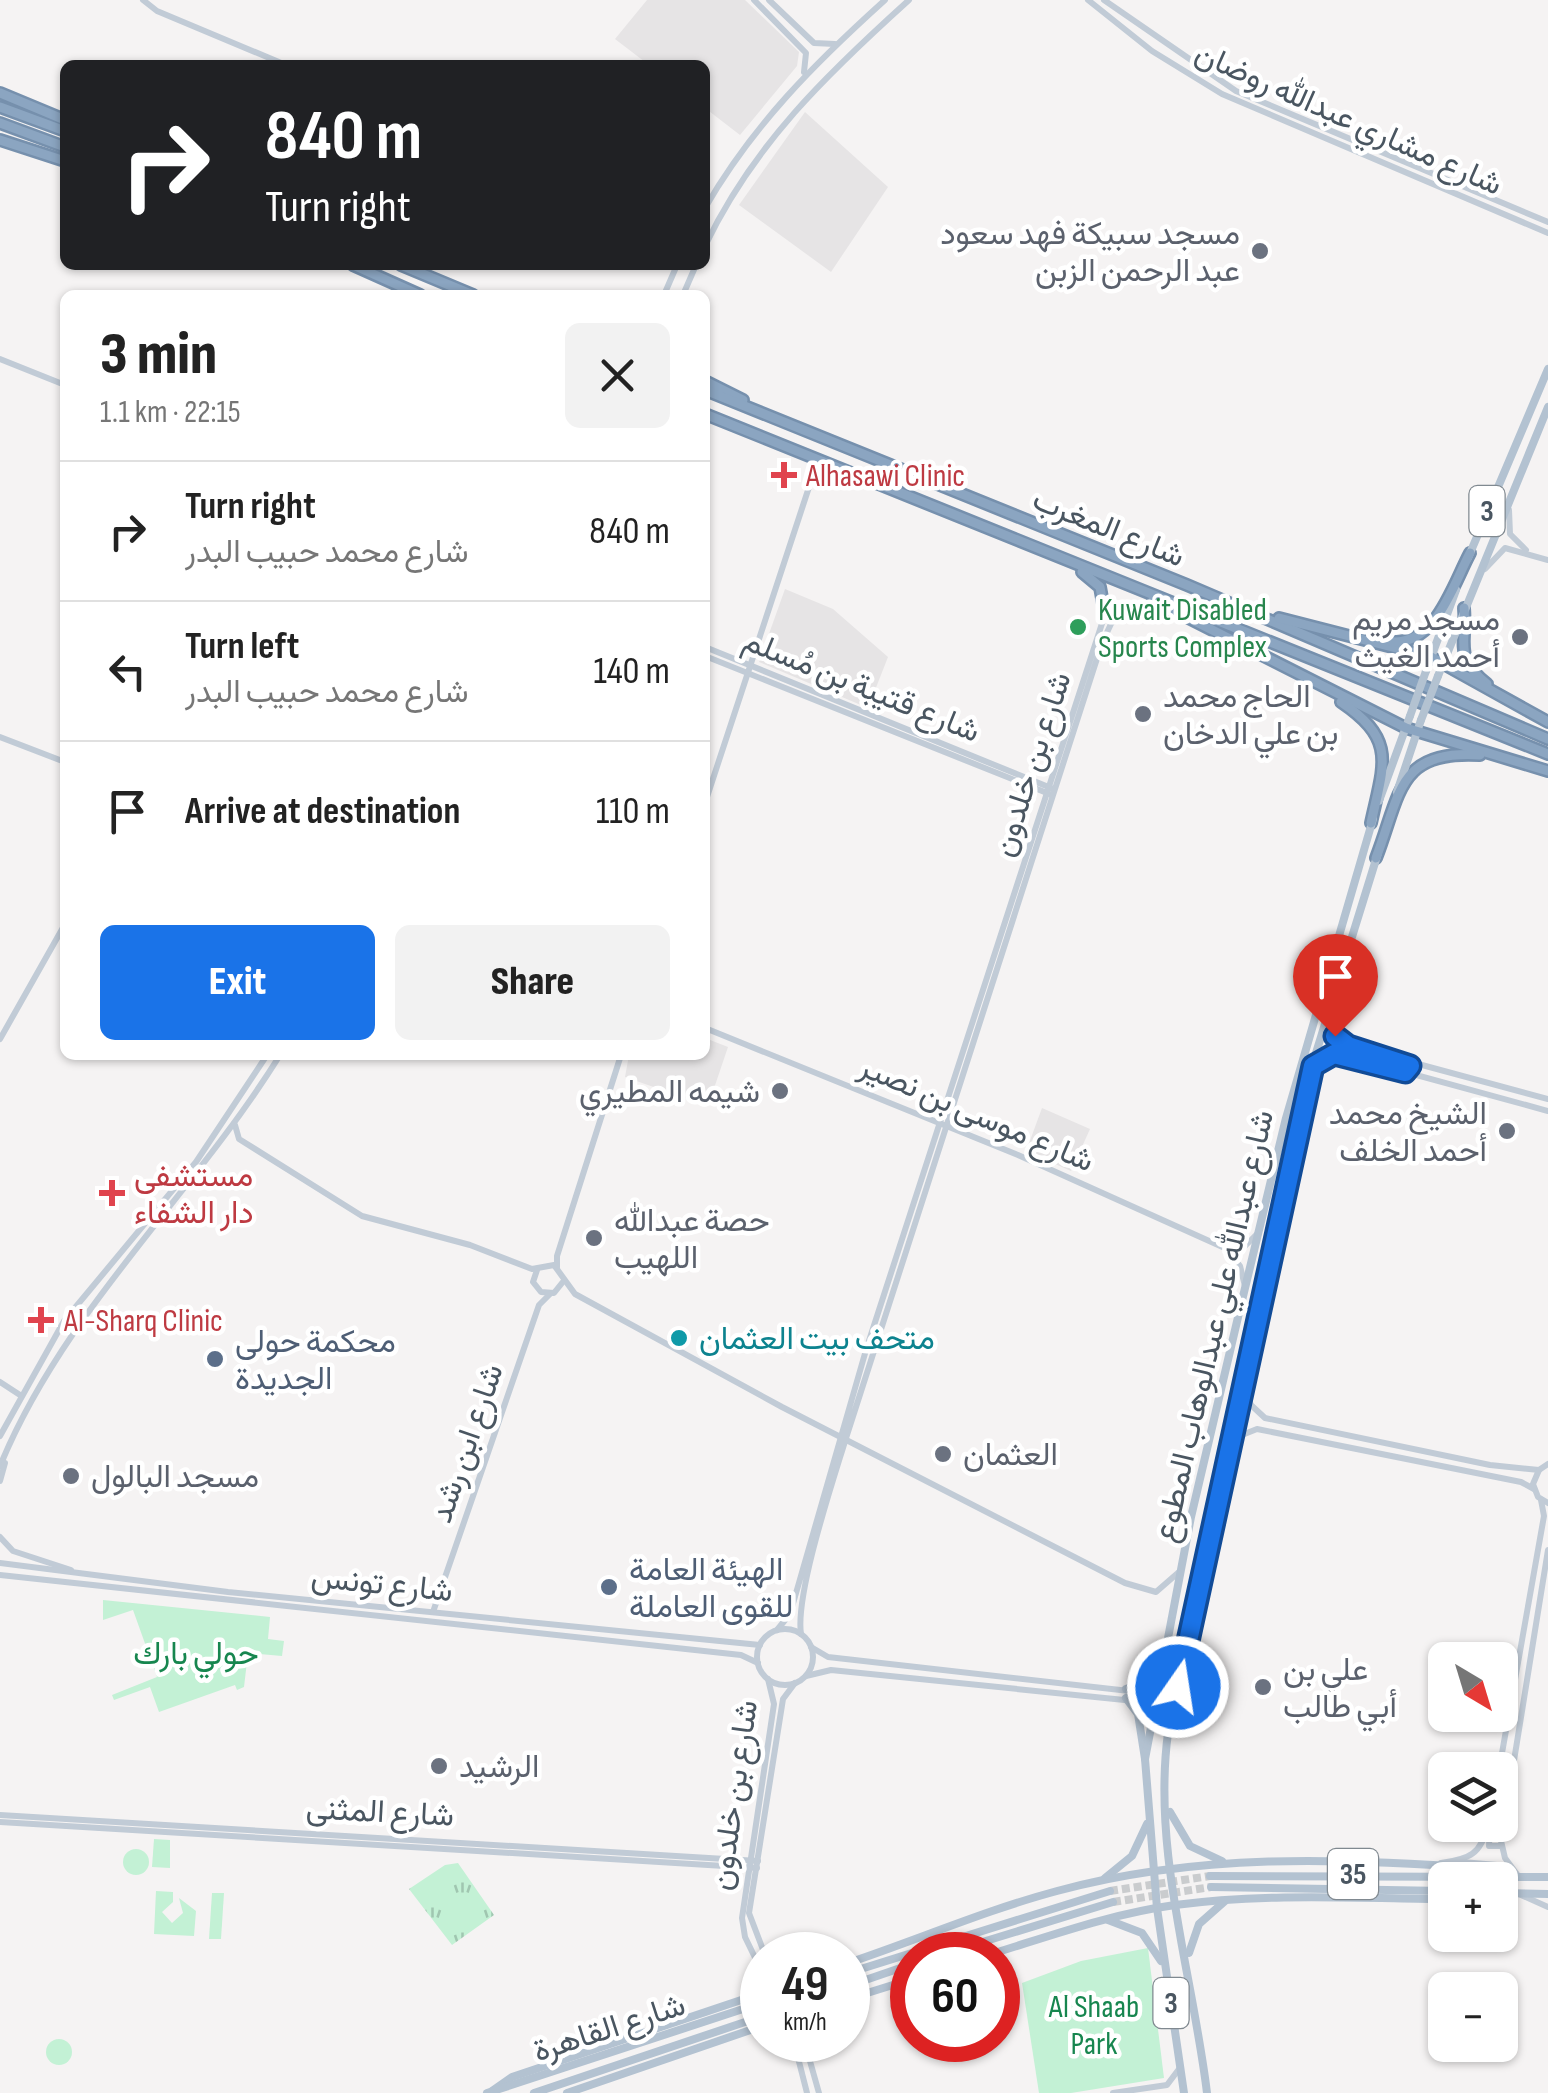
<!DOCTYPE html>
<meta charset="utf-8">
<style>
:root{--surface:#fff;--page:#f2f2f2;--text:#222;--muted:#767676;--line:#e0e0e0;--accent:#1a73e8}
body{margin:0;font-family:"Sofia Sans Condensed",Vazirmatn,sans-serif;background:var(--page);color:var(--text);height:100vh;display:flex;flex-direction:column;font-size:38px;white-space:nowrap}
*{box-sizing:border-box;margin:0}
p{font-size:32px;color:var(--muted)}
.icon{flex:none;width:55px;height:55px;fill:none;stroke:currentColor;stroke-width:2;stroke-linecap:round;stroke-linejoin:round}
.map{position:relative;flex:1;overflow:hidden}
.panel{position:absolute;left:60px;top:290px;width:650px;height:770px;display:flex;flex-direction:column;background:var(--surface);border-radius:15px;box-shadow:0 2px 8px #0004}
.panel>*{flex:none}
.banner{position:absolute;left:60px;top:60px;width:650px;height:210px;border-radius:15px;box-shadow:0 2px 8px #0004;background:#202124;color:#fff;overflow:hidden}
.needle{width:65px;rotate:142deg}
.fabs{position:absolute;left:1428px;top:1642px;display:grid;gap:20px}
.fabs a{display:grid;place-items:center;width:90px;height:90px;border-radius:15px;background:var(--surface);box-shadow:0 2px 8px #0004;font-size:50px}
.speed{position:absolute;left:740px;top:1932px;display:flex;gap:20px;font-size:50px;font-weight:700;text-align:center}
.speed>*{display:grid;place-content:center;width:130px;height:130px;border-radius:50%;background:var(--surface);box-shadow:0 2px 8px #0004;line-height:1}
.speed small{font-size:25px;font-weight:400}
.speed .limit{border:15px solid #d22;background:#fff;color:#111}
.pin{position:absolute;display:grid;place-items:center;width:85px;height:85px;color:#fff;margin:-102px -42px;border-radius:50% 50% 50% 0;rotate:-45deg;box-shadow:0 0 10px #0007}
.pin .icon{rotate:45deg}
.me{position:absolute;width:110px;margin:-55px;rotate:13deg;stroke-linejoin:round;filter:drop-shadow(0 0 8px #0008)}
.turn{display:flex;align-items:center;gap:35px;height:210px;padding:0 40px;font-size:45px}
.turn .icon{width:130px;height:130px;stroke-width:2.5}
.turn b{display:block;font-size:70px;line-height:85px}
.round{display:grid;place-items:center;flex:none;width:105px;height:105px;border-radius:15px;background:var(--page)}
.summary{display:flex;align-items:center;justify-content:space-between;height:170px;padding:0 40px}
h1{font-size:60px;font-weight:800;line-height:75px}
.primary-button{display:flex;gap:20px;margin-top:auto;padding:20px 40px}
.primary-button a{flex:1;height:115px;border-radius:15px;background:var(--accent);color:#fff;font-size:40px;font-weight:800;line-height:115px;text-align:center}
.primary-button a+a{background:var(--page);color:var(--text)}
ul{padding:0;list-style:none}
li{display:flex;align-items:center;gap:30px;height:140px;padding:0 40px;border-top:2px solid var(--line)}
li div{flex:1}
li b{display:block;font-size:38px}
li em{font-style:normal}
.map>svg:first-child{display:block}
</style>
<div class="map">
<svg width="1548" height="2093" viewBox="0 0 1548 2093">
<defs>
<pattern id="grass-tufts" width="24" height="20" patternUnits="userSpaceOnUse" patternTransform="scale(2.5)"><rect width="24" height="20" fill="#c3f1d5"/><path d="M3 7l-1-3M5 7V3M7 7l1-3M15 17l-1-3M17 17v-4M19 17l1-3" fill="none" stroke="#a0c6b0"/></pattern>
</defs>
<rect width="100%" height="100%" fill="#f5f3f3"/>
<g fill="#e6e4e5">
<polygon points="647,0 745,0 799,52 797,66 740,135 705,108 705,65 649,65 615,39"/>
<polygon points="805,112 888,187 831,272 739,205"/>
<polygon points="785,589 833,609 888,657 868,708 759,662"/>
<polygon points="705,1038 728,1047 708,1106 625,1077 629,1055 705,1055"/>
<polygon points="1042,1108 1090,1129 1071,1171 1030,1153 1028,1146"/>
</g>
<polygon fill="url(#grass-tufts)" points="458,1863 494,1915 452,1945 409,1889 445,1865"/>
<g fill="#c3f1d5">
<polygon points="103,1600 270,1617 268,1639 284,1641 282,1656 248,1653 244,1687 237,1690 235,1685 159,1712 150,1687 114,1700 112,1695 157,1677 133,1610 103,1620"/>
<polygon points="154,1839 170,1840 170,1868 152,1867"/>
<circle cx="136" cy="1862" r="13"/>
<polygon points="156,1891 173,1892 173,1902 162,1912 172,1923 183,1913 179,1898 196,1911 194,1936 154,1934"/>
<polygon points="212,1893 224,1893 221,1939 209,1939"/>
<polygon points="1148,1948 1164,2078 1071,2093 1039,2093 1022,1983 1081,1961"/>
<circle cx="59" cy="2052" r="13"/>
</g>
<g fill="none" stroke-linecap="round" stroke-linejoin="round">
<g stroke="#caccce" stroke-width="8" stroke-dasharray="8 4" stroke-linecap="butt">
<polyline points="1110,1891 1210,1876"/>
<polyline points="1113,1902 1211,1887"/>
<polyline points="746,2008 762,2002"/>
<polyline points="751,2020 762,2015"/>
</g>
<g stroke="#7690ad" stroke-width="14">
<g id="highway">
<polyline points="0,93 65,120"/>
<polyline points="0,107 65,131"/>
<polyline points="0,123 65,147"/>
<polyline points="0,140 65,161"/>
<polyline points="353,265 420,295"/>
<polyline points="401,265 473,295"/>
<polyline points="705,381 743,400"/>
<polyline points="705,390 1187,585 1548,739"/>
<polyline points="705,414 1548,754"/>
<polyline points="1082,572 1100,587 1105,615"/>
<polyline points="1153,600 1406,728 1548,771"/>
<path d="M 1464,608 C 1467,644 1453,657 1487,684"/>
<polyline points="1279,618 1431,657 1548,722"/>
<path d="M 1392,642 C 1436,644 1452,587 1470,553"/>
<path d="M 1341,702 C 1397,740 1384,763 1371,823"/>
<path d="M 1376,858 C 1401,793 1397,750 1480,755"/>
</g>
</g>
<g stroke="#c1cbd6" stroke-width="6">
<polyline points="143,0 157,11 286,65"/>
<polyline points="754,0 806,53 804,72"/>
<polyline points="769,0 814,43 835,44"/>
<polyline points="1088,0 1152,51 1222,94 1548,233"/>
<polyline points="1104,0 1236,91 1548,222"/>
<path d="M 705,208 C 753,125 814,64 885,0"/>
<path d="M 705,246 C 753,145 827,74 909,0"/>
<polyline points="664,295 677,265"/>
<polyline points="683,295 696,265"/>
<polyline points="0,359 65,385"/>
<polyline points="1509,510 1510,534 1526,550"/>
<polyline points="1485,569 1505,548 1548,560"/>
<polyline points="705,647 1051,788"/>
<polyline points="705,656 1052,795"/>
<polyline points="0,737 65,762"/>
<polyline points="705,803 813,475"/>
<polyline points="1328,1017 1335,1036 1348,1045 1548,1099"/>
<polyline points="705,1028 1018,1155 1227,1249 1240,1266 1245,1286"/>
<polyline points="0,1039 65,924"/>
<polyline points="1314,1065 1326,1057 1343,1055 1548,1111"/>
<polyline points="235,1125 239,1139 362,1216 470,1245 532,1269 554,1265 575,1294 782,1407 1125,1583 1156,1592 1179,1572"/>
<polyline points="1227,1249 1243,1248 1257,1234"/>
<polyline points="557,1267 557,1256 621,1055"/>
<polyline points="537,1270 533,1282 541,1292 554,1293 562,1283"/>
<polyline points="0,1382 20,1395"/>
<polyline points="1244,1387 1251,1405 1265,1418 1490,1465 1539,1470"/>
<polyline points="0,1436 64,1321 196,1162 267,1055"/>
<polyline points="1231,1451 1242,1435 1257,1429 1521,1482 1534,1489"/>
<polyline points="1548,1464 1539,1470 1533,1484 1538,1497 1548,1503"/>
<path d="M 0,1466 C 64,1310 192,1197 280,1055"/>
<polyline points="0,1481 5,1463"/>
<polyline points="0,1537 13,1551 71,1570"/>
<polyline points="0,1563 228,1592 760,1645"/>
<polyline points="0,1575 741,1655 758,1663"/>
<polyline points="433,1612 539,1305 550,1294"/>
<circle cx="785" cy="1657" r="28"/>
<path d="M 777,1630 L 790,1614 L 866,1350 L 1108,605 L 1115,603 L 1118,609 L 1102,643 L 846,1438 C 833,1481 795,1594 801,1634"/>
<polyline points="811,1647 828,1657 1156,1694 1167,1705 1165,1732"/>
<polyline points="806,1676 831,1670 1154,1703 1176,1689"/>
<polyline points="1499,1770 1544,1516 1541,1500"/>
<polyline points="0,1815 758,1861"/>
<polyline points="0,1822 757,1868"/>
<polyline points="1490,1826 1489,1846 1500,1846"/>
<polyline points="1462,1862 1509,1866"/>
<path d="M 1441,1863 C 1470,1859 1481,1854 1488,1825"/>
<polyline points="1519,1877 1505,1858 1501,1841 1548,1550"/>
<polyline points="1521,1895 1548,1907"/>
<polyline points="765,1955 749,1913 783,1699 795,1683"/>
<polyline points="761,1970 745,1937 742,1918 774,1704 768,1679"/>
<polyline points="804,2040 819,2093"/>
<polyline points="795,2046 807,2093"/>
<polyline points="1113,2093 1167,2085 1179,2069"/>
</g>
<g stroke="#b3c2d1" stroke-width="8">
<polyline points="1468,558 1548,369"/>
<polyline points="1426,671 1456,590"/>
<polyline points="1438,676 1548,407"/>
<polyline points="1397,792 1421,720"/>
<polyline points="1379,801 1410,716"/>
<polyline points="1126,1689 1147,1681 1160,1662"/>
<polyline points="1126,1698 1138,1714 1145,1759"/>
<polyline points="1170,1812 1190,1846 1222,1861"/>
<polyline points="1210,1876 1548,1877"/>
<polyline points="1105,1878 1132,1856 1147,1824"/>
<polyline points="1211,1887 1445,1891"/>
<polyline points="1500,1893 1548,1894"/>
<polyline points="1108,1920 1142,1933 1161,1961"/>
<polyline points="1189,1953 1199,1924 1225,1901"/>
<polyline points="940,1955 1113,1902"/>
<path d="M 988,1955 C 1050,1936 1110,1914 1175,1905 C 1264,1893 1355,1898 1445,1899"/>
<path d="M 848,1963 C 917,1940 986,1910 1057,1891 C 1197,1853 1339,1858 1482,1868 L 1496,1876"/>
<polyline points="848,1973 1110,1891"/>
<polyline points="848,1986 912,1964"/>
<polyline points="747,1997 761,1970"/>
<polyline points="848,1999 912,1979"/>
<polyline points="789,2040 795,2047"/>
<polyline points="808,2049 809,2040"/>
<polyline points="492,2091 512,2077 762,1993"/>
<polyline points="487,2093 746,2008"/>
<polyline points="534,2093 751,2020"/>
<polyline points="567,2093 762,2026"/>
<polyline points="1184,2093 1157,1908 1145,1759 1191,1517 1239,1313 1286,1118 1373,819"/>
<path d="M 1207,2093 C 1193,1976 1152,1851 1168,1733 L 1316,1053 L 1378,853"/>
</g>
<use href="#highway" stroke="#8ba5c1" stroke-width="9"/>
<g stroke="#b3c2d1" stroke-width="8">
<polyline points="1410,716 1426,671"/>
<polyline points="1421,720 1438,676"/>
</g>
</g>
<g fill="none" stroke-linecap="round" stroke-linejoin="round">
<g stroke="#114b97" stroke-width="25">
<polyline id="route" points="1178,1687 1313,1066 1334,1054 1405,1072 1410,1066 1348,1046 1335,1036"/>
</g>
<use href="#route" stroke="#1a73e8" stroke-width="18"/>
</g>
<g fill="#6b7280" stroke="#fff" stroke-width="4">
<circle cx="1260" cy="251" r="10"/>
<circle cx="1520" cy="637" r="10"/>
<circle cx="1143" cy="714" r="10"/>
<circle cx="780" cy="1091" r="10"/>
<circle cx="1507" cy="1131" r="10"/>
<circle cx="594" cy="1238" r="10"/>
<circle cx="943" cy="1454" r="10"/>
<circle cx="71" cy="1476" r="10"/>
<circle cx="1263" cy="1687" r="10"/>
<circle cx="439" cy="1766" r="10"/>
</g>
<g fill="#e0444e" stroke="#fff" stroke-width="4">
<path d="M779 460h10v10h10v10h-10v10h-10v-10h-10v-10h10z"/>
<path d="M107 1178h10v10h10v10h-10v10h-10v-10h-10v-10h10z"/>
<path d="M36 1305h10v10h10v10h-10v10h-10v-10h-10v-10h10z"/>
</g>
<circle fill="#2e9e5b" stroke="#fff" stroke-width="4" cx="1078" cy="627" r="10"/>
<circle fill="#0f9aa8" stroke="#fff" stroke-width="4" cx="679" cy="1338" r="10"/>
<g fill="#5c6f8a" stroke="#fff" stroke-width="4">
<circle cx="215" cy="1359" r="10"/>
<circle cx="609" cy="1587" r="10"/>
</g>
<g text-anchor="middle" stroke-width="9" stroke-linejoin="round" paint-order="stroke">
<g fill="#fff" stroke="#808990" stroke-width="2.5">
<rect x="1469.5" y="486" width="35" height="50" rx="8"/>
<rect x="1328" y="1849" width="50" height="50" rx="8"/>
<rect x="1153.5" y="1978" width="35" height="50" rx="8"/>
</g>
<g font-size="30" font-weight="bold" fill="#4a5661">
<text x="1487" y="521">3</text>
<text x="1353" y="1884">35</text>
<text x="1171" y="2013">3</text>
</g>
<g font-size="32" fill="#4a5661" stroke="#fff">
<text transform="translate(1349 118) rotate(24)" y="11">شارع مشاري عبدالله روضان</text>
<text transform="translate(1109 527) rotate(22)" y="11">شارع المغرب</text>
<text transform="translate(862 685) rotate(22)" y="11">شارع قتيبة بن مُسلم</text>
<text transform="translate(1031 764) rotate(-72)" y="11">شارع بن خلدون</text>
<text transform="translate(977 1113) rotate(23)" y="11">شارع موسى بن نصير</text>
<text transform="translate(1213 1326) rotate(-77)" y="11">شارع عبدالله علي عبدالوهاب المطوع</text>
<text transform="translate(466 1443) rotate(-71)" y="11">شارع ابن رشد</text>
<text transform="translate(382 1583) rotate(6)" y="11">شارع تونس</text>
<text transform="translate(733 1795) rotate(-82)" y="11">شارع بن خلدون</text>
<text transform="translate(380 1811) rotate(3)" y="11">شارع المثنى</text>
<text transform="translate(609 2027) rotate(-18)" y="11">شارع القاهرة</text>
</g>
<g font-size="32" fill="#5b616d" stroke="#fff" text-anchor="start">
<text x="1240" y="244" text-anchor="end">مسجد سبيكة فهد سعود<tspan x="1240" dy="37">عبد الرحمن الزبن</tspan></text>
<text x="1500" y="630" text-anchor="end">مسجد مريم<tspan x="1500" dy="37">أحمد الغيث</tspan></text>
<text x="1163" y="707">الحاج محمد<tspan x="1163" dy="37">بن علي الدخان</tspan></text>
<text x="760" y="1102" text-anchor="end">شيمه المطيري</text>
<text x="1487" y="1124" text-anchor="end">الشيخ محمد<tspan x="1487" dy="37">أحمد الخلف</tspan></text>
<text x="614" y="1231">حصة عبدالله<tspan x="614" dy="37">اللهيب</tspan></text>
<text x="963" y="1465">العثمان</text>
<text x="91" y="1487">مسجد البالول</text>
<text x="1283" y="1680">علي بن<tspan x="1283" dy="37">أبي طالب</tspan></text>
<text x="459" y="1777">الرشيد</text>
</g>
<g font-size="32" fill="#be3a42" stroke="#fff" text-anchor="start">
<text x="806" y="486">Alhasawi Clinic</text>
<text x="134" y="1186">مستشفى<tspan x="134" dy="37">دار الشفاء</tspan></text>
<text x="64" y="1331">Al-Sharq Clinic</text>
</g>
<g font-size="32" fill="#27864d" stroke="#fff" text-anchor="start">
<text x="1098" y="620">Kuwait Disabled<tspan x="1098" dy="37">Sports Complex</tspan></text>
</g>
<g font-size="32" fill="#0d838f" stroke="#fff" text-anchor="start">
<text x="699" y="1349">متحف بيت العثمان</text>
</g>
<g font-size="32" fill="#4e5e75" stroke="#fff" text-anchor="start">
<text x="235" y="1352">محكمة حولى<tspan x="235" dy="37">الجديدة</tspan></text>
<text x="629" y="1580">الهيئة العامة<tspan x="629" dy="37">للقوى العاملة</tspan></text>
</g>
<g font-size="32" fill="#17864f" stroke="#fff">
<text x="196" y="1664">حولي بارك</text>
<text x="1094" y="2017">Al Shaab<tspan x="1094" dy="37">Park</tspan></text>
</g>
</g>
</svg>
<div class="fabs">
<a><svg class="needle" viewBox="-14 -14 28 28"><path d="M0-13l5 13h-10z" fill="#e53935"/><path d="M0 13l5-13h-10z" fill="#767676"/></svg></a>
<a><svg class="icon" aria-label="layers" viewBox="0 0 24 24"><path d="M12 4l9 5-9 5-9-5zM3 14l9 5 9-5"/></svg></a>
<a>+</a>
<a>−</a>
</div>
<div class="speed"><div>49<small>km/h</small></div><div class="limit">60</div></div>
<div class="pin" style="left:1335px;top:1036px;background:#d93025"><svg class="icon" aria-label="arrive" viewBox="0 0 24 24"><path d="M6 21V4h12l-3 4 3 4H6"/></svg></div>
<svg class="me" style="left:1178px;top:1687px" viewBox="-20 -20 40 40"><circle r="17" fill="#1a73e8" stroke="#fff" stroke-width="3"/><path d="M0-11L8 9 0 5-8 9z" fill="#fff"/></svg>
<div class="banner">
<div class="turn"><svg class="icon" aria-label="right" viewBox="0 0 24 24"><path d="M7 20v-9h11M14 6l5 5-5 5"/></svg><div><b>840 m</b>Turn right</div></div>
</div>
<section class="panel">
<div class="summary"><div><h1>3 min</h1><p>1.1 km · 22:15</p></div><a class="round"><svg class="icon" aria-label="close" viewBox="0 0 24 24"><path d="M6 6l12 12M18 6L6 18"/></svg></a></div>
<ul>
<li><svg class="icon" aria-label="right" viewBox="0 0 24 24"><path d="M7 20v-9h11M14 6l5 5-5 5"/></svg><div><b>Turn right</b><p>شارع محمد حبيب البدر</p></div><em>840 m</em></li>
<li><svg class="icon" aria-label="left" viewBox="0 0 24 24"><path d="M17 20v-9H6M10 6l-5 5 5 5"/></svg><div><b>Turn left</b><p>شارع محمد حبيب البدر</p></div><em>140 m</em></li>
<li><svg class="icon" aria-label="arrive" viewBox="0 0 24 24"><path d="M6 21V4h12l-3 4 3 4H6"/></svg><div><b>Arrive at destination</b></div><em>110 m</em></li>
</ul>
<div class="primary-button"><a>Exit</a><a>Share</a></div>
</section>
</div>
